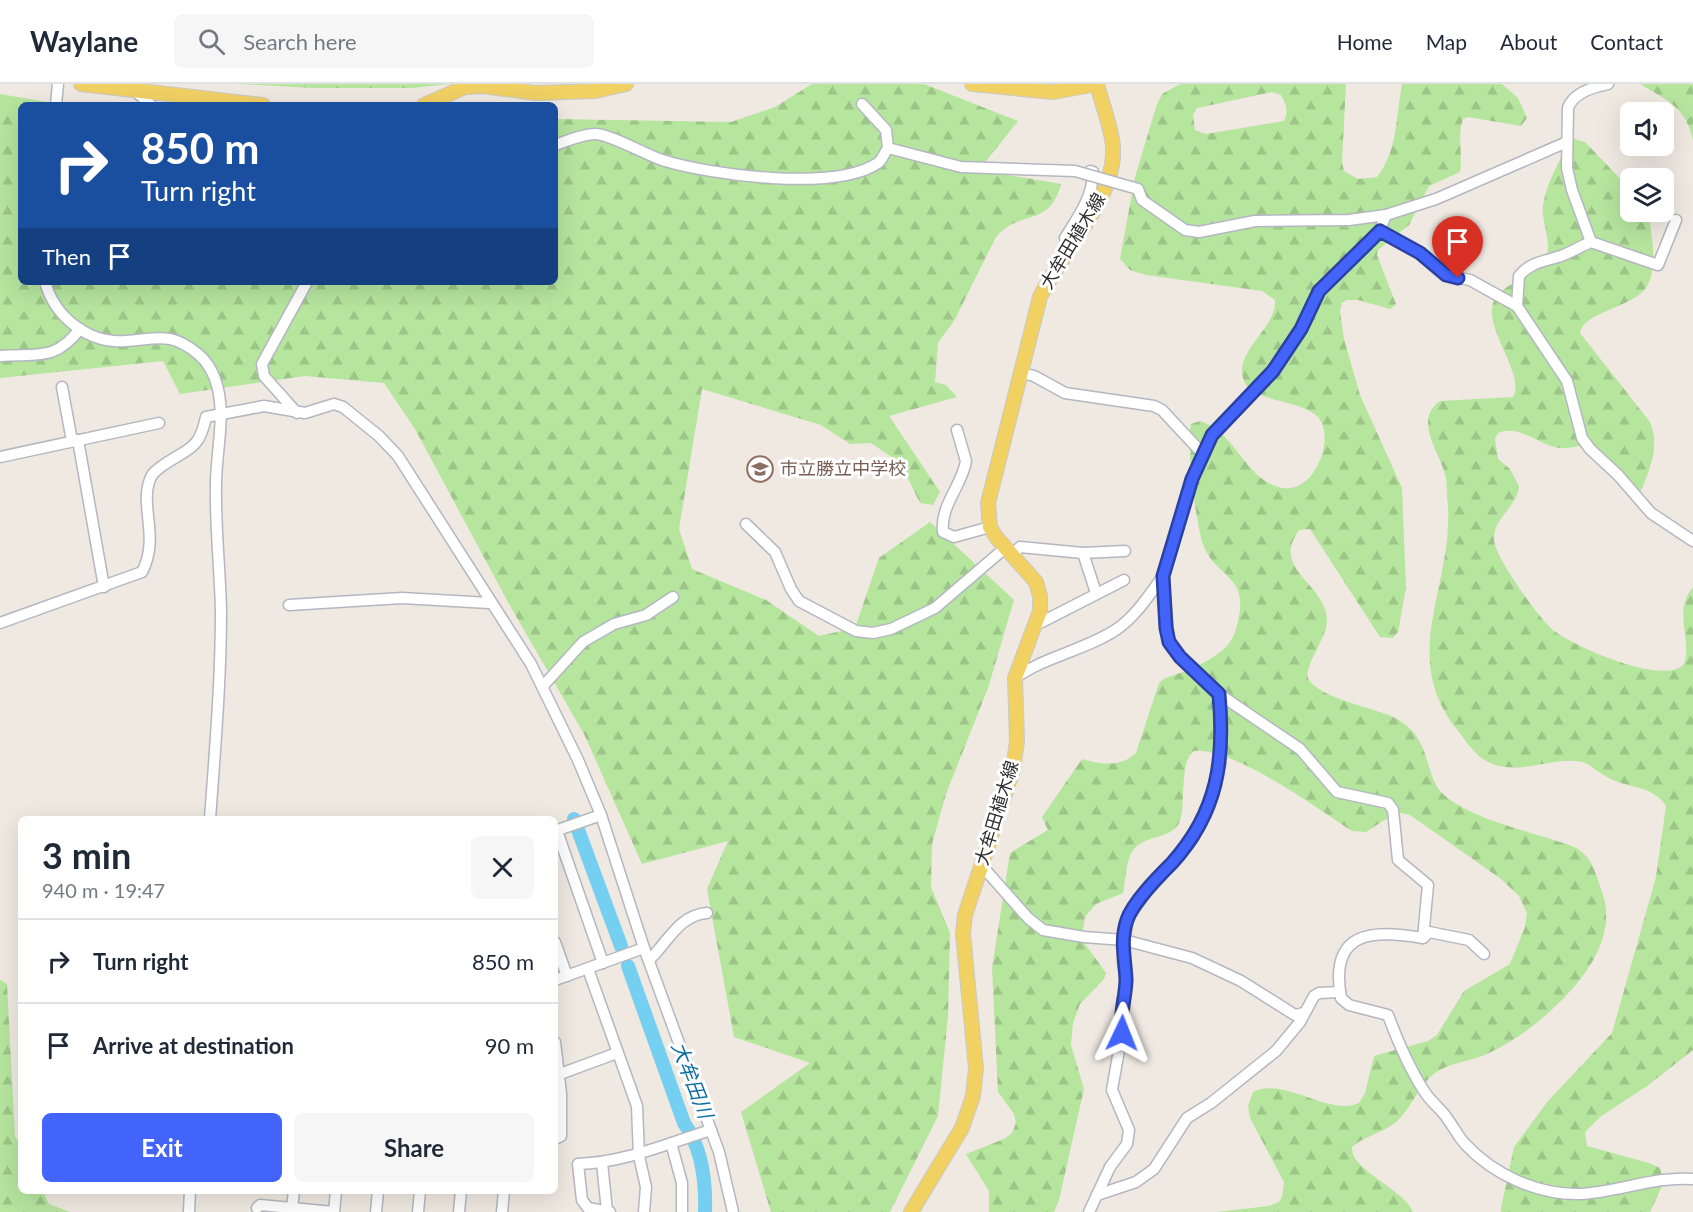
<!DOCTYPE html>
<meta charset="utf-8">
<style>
:root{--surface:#fff;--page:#f6f6f7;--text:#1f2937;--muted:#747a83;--line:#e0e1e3;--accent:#4264fb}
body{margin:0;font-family:Lato,"Noto Sans JP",sans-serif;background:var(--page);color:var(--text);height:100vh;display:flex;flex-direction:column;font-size:22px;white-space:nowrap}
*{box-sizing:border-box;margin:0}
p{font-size:20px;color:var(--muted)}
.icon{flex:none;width:33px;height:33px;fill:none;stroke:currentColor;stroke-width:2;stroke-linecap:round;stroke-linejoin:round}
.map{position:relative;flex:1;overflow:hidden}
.sheet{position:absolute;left:18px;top:732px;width:540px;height:378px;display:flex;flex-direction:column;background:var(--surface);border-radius:9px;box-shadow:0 6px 24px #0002}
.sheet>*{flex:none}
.banner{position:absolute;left:18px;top:18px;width:540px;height:183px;border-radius:9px;box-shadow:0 6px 24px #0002;background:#1a4fa0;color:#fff;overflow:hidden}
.tools{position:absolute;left:1620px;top:18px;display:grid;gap:12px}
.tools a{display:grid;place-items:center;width:54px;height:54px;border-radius:9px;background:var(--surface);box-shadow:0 6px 24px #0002;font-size:30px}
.pin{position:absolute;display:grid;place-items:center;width:51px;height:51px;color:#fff;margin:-62px -26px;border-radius:50% 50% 50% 0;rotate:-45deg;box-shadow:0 0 6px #0007}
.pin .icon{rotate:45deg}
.me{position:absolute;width:66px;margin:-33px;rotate:2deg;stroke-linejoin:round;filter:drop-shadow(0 0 4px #0008)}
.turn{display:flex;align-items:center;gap:21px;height:126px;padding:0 24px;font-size:27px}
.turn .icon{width:78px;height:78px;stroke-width:2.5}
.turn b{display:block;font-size:42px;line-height:51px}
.then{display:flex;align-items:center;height:57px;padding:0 24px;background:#0003;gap:12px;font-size:22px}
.round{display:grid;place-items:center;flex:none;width:63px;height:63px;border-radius:9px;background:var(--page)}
.head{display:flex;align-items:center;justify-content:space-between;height:102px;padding:0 24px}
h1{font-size:36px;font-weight:700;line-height:45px}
.primary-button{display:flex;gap:12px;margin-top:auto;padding:12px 24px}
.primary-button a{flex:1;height:69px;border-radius:9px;background:var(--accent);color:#fff;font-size:24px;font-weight:700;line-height:69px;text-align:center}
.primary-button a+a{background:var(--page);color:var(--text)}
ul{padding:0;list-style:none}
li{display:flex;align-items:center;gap:18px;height:84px;padding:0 24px;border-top:2px solid var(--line)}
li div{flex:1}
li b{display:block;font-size:22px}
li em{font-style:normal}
header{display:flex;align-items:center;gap:36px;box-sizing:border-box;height:84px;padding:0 30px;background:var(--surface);border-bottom:2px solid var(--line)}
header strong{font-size:28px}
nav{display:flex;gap:33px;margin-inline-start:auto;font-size:21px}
.search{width:420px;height:54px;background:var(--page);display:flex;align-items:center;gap:15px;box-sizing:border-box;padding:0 21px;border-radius:9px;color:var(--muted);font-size:22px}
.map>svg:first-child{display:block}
</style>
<header>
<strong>Waylane</strong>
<div class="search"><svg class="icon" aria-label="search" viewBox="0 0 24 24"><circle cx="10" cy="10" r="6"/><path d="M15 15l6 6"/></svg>Search here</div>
<nav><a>Home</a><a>Map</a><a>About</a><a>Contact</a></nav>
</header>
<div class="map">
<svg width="1693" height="1128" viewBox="0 0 1693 1128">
<defs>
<pattern id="forest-firs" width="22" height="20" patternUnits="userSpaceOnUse" patternTransform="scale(1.5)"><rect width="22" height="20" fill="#b6e59e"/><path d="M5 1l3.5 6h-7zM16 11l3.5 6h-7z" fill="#9dc588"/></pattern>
</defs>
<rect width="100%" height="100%" fill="#efe9e1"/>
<g fill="url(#forest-firs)" fill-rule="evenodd">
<polygon points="238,0 450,0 412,4 313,4"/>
<path d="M 812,0 L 924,0 L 1018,37 L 979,86 L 1061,100 C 1049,145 1020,124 996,153 L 954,237 L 938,259 L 935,298 L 946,301 L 957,313 L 889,332 L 940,408 L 933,421 L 920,419 L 904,386 L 893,374 L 871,359 L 850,360 L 821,341 L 702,305 L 679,445 L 692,485 L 766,516 L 819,552 L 855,544 L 879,474 L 930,438 L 1014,516 L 988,604 L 946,710 L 932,760 L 931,803 L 950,849 L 948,932 L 938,1032 L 890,1128 L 771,1128 L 741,1028 L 810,979 L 734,953 L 707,805 L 728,757 L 642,780 L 584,650 L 509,520 L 415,345 L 384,299 L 305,292 L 180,310 L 163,277 L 0,294 L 0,10 L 65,21 L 21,21 L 21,198 L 555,198 L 555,35 L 731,38 L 775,23 Z"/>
<path d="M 1180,0 L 1346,0 L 1342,78 L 1344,87 L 1358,95 L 1377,93 C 1398,67 1396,31 1402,0 L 1502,0 L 1518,14 L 1527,34 L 1521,42 L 1468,33 L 1463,35 C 1457,51 1463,70 1460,88 L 1429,102 L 1409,141 L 1378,166 L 1377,171 L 1396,220 L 1390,225 L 1358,216 L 1347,216 L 1342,219 L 1340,227 L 1344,255 L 1360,311 L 1402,404 L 1406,504 L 1398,548 L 1393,554 L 1380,553 L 1310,445 L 1299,446 C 1270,486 1326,499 1327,536 C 1328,553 1301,585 1309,596 C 1323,615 1370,623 1391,632 C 1435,652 1422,692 1444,711 C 1468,732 1518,745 1548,754 C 1561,759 1577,761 1586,772 C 1595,782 1598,798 1603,811 C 1613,842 1598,873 1579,897 C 1554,927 1522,954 1487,970 C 1472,977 1453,978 1438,987 C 1420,998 1412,1024 1396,1038 C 1383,1049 1364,1052 1352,1063 C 1349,1085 1405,1106 1413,1128 L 1216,1128 L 1269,1122 L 1279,1118 L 1282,1113 L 1284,1098 L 1250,1034 L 1248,1022 L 1253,1008 C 1283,992 1330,1033 1359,1019 L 1365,1009 L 1374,972 L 1428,957 L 1437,951 L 1464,907 L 1510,880 L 1525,843 L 1527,829 L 1519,812 L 1501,795 L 1410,731 L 1397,728 L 1366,748 L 1352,747 C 1318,725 1232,662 1194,667 C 1179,676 1186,720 1180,737 C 1172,756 1146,750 1134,765 C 1125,777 1126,795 1123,809 L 1096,820 L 1085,833 L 1083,846 L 1085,860 L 1106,889 L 1104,895 L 1080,920 L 1073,939 L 1071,961 L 1084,1005 L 1059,1116 L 1054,1128 L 989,1128 L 989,1107 L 966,1070 L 1004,1055 L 1012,1049 L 1016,1039 L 1014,1030 L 998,1008 L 992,884 L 1010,769 L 1048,746 L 1042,733 L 1082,675 C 1101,681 1122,683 1136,669 L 1159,599 C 1167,591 1178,591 1188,586 C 1201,581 1217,572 1227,562 C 1234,554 1237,543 1239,532 C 1247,492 1217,493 1204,463 C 1196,444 1186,359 1191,340 L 1200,337 C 1237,348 1244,397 1283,404 C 1315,409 1336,354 1318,333 C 1302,315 1249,319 1243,294 C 1235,266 1277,244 1275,216 L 1262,207 L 1146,191 L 1130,186 L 1120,175 L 1135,93 L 1156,23 L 1162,10 ZM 1272,8 L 1281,11 C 1286,20 1289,27 1284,37 L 1206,50 L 1195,46 L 1193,31 L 1197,24 Z"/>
<path d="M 1640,0 L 1693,0 L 1693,56 C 1685,22 1668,17 1640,0 Z"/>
<path d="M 1574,55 L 1585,58 L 1630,105 L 1630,128 L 1648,128 C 1651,149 1659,182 1647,202 C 1636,223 1582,228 1580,249 L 1650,338 C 1660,362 1650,385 1641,407 L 1620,399 L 1579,362 C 1573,363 1565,365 1559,364 C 1539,361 1519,340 1498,349 L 1495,355 L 1498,375 L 1510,385 L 1519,402 C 1517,426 1486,437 1496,464 C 1502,481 1539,535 1553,546 C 1573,562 1664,603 1684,580 C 1693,556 1672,529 1693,503 L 1693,966 L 1647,1002 L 1600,1033 L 1585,1048 L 1587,1062 L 1649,1079 L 1660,1084 L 1664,1098 L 1650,1128 L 1501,1128 L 1501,1124 L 1514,1063 L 1548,1017 L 1612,949 L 1656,793 L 1666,722 C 1652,700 1627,705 1607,693 C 1595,687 1589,677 1575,677 C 1542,675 1509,696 1479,672 C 1471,665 1465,656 1459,648 C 1397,573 1453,505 1448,421 C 1447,413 1447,403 1446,394 C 1441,369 1412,337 1440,317 L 1513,313 C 1525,293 1489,250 1492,225 C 1494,200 1529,197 1542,181 C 1556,165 1541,141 1543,122 C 1546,100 1559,78 1569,58 Z"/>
<polygon points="0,896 7,900 15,1052 21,1063 21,1107 43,1107 49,1120 70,1128 0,1128"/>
</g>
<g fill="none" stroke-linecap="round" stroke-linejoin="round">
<g stroke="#75cff0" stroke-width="14">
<polyline points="574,735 621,862"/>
<path d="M 628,882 L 684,1039 C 702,1064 706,1098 705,1128"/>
</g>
<g stroke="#b4b7c1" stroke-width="13">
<g id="minor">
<path d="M 1608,0 C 1593,3 1573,9 1568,24 L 1567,84 L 1572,106 L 1591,158 L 1658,181 L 1676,136"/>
<polyline points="135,7 151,21"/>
<polyline points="56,21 58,0"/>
<path d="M 555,61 C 567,57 582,50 595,50 C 610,50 644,70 662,76 C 710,91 835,108 878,79 C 883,75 884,69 888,64 L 886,46 L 862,20"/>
<polyline points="888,64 961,83 1075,87"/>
<polyline points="1131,103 1138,105 1142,116 1185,146 1199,148 1255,137 1349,136 1386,131 1436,115 1567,58"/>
<polyline points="1386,131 1380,146 1319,207 1301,245 1273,287 1212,351 1192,395 1163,492 1169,558 1180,573 1219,610 1300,665 1337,708 1388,719 1393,726 1398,776 1428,801 1423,854"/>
<polyline points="1380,146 1420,169 1446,191 1470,196 1517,222 1567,297 1582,354 1590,365 1618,391 1651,429 1693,457"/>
<path d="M 1070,162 L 1065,154 C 1078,133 1093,113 1093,88 L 1090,87"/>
<path d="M 45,198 C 55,233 88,260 126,257 C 156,255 171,247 198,270 C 209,279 215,292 218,305 C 225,336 216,369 216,400 C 215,442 220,484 221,527 C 221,596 215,666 210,735"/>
<path d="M 1517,222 L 1519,192 C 1530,178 1546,177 1561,172 C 1572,168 1581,162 1591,158"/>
<path d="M 0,272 C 38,269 54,278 80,245"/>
<polyline points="1022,289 1034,292 1065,309 1154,322 1162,326 1202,369"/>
<polyline points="62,303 72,357"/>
<polyline points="297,329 264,292 262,280 307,198"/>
<path d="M 957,346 L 966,377 C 962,402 940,421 943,448 L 954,453 L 990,443"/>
<polyline points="78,356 104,503"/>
<polyline points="0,373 159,339"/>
<polyline points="746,440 775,468 791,505 799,517 856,547 873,549 891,545 935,524 1005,464"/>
<polyline points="1083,469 1096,509"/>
<polyline points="1013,470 1020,463 1083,469 1125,467"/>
<polyline points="289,521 402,514 489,519"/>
<path d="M 0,539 L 142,488 C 161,452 137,419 152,391 C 154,388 158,385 162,382 C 188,364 199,367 206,333 L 264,322 L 305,329 L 334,320 L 343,323 L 379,352 L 398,372 L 531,580 L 578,676 L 601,731 L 644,864 L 719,1068 L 733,1128"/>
<polyline points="1036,541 1124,496"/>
<path d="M 1015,594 C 1046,572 1086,566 1117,545 C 1136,532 1150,510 1163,492"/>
<polyline points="543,602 583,558 614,540 646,531 673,513"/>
<polyline points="555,747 601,731"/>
<polyline points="557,747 603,879"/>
<polyline points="982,782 1028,834 1043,846 1084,853 1124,856 1192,874 1241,897 1295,931 1304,929"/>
<polyline points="555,858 567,892"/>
<path d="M 1484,870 L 1469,856 L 1429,848 L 1423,854 C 1371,845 1329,847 1341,914 L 1349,921 L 1388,931 C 1398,958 1410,986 1426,1010 C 1431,1017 1438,1023 1444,1030 C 1452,1040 1457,1051 1465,1060 C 1494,1091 1538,1111 1580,1110 C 1619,1108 1654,1092 1693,1095"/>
<path d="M 650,875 C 668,858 679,831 707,829"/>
<polyline points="588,885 637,1022 639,1072 646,1103 644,1128"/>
<polyline points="555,896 644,864"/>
<polyline points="555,958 561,1010 561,1052 555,1055"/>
<polyline points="560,990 617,969"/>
<polyline points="671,1059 682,1099 682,1128"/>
<polyline points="602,1079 607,1127"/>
<polyline points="294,1107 292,1124 333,1128"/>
<polyline points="1097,1111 1136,1098 1154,1085 1187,1034 1211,1019 1276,967 1300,938 1314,912 1319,909 1340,908"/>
<polyline points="257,1124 260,1121 292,1124"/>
<polyline points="189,1128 190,1107"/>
<polyline points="334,1128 336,1107"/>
<polyline points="376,1128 378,1107"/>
<polyline points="418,1128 420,1107"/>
<polyline points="459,1128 461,1107"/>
<polyline points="502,1128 504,1107"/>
<path d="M 610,1128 L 588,1124 L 582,1116 L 578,1080 C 627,1078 665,1060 711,1046"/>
<polyline points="1089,1128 1110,1083 1127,1060 1129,1046 1112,1006 1122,949 1120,937 1126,895 1123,878 1127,835 1149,804 1192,756 1206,727 1220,681 1222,646 1219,610"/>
</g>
</g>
<g stroke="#c9c9c9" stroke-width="16">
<g id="major">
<polyline points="81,0 263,21"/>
<polyline points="972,0 1053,8 1097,0"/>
<polyline points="424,21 465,3 483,2 536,9 595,7 626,0"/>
<path d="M 911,1128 L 962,1044 L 973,1012 L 976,984 L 963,850 L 965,831 L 1013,686 L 1017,657 L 1015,594 L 1040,527 L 1040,512 L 1036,498 L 996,453 L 990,443 L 988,419 L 1040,213 C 1062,167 1117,114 1113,62 C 1111,42 1102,20 1097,0"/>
</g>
</g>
<use href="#minor" stroke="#fff" stroke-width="10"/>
<use href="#major" stroke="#f2d163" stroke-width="14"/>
<g stroke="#b4b7c1" stroke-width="13" stroke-linecap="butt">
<polyline id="minor-bridge" points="1075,87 1131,103"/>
</g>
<use href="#minor-bridge" stroke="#fff" stroke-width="10"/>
</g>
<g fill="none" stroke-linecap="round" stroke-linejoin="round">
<g stroke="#2b41a3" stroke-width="15">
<path id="route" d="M 1122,949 C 1119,931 1126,913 1126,895 C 1125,875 1120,856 1127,836 C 1133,818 1158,793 1172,779 C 1218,728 1225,676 1219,610 L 1180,573 L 1169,558 L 1166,544 L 1163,492 L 1192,395 L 1212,351 L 1273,287 L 1301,245 L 1319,207 L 1380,147 L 1420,169 L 1446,191 L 1458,194"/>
</g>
<use href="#route" stroke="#4264fb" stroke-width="10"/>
</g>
<defs>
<g id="school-ring" transform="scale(1.35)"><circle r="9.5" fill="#fff" stroke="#8d6e63" stroke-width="1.5"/><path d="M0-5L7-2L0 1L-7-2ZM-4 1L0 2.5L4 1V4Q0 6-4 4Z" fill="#8d6e63"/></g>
</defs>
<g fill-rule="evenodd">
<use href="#school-ring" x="760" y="385"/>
</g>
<g text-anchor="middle" stroke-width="6" stroke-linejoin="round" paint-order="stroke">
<g font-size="18" fill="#2e2e2e" stroke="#fff">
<text transform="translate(1073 157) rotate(-59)" y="6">大牟田植木線</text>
<text transform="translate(997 729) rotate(-73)" y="6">大牟田植木線</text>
</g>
<g font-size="18" fill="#785e54" stroke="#fff" text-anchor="start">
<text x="780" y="391">市立勝立中学校</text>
</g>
<g font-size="20" font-style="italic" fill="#0d6fa3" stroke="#fff">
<text transform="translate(692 996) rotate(69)" y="7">大牟田川</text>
</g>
</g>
</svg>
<div class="tools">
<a><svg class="icon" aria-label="sound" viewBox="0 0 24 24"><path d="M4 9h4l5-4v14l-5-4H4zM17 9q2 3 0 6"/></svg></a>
<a><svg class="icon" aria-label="layers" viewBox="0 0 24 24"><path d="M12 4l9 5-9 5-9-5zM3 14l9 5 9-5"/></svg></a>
</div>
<div class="pin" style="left:1458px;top:194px;background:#d93025"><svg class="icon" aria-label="arrive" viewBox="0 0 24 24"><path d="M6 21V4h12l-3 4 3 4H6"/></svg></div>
<svg class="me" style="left:1122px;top:949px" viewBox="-20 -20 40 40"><path d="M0-17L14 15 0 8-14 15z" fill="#4264fb" stroke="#fff" stroke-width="4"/></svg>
<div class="banner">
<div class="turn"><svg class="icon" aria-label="right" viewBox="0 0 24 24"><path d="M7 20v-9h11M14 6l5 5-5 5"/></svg><div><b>850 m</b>Turn right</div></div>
<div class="then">Then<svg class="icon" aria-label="arrive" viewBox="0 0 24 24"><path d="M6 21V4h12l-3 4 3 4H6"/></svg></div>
</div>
<section class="sheet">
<div class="head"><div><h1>3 min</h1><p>940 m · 19:47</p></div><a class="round"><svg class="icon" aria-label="close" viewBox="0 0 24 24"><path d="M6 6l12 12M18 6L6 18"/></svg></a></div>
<ul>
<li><svg class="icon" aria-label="right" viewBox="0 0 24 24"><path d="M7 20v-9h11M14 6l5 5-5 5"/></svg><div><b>Turn right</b></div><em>850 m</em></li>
<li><svg class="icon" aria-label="arrive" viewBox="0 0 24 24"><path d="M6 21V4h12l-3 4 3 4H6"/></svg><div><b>Arrive at destination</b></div><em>90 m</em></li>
</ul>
<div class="primary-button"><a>Exit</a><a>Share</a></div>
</section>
</div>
